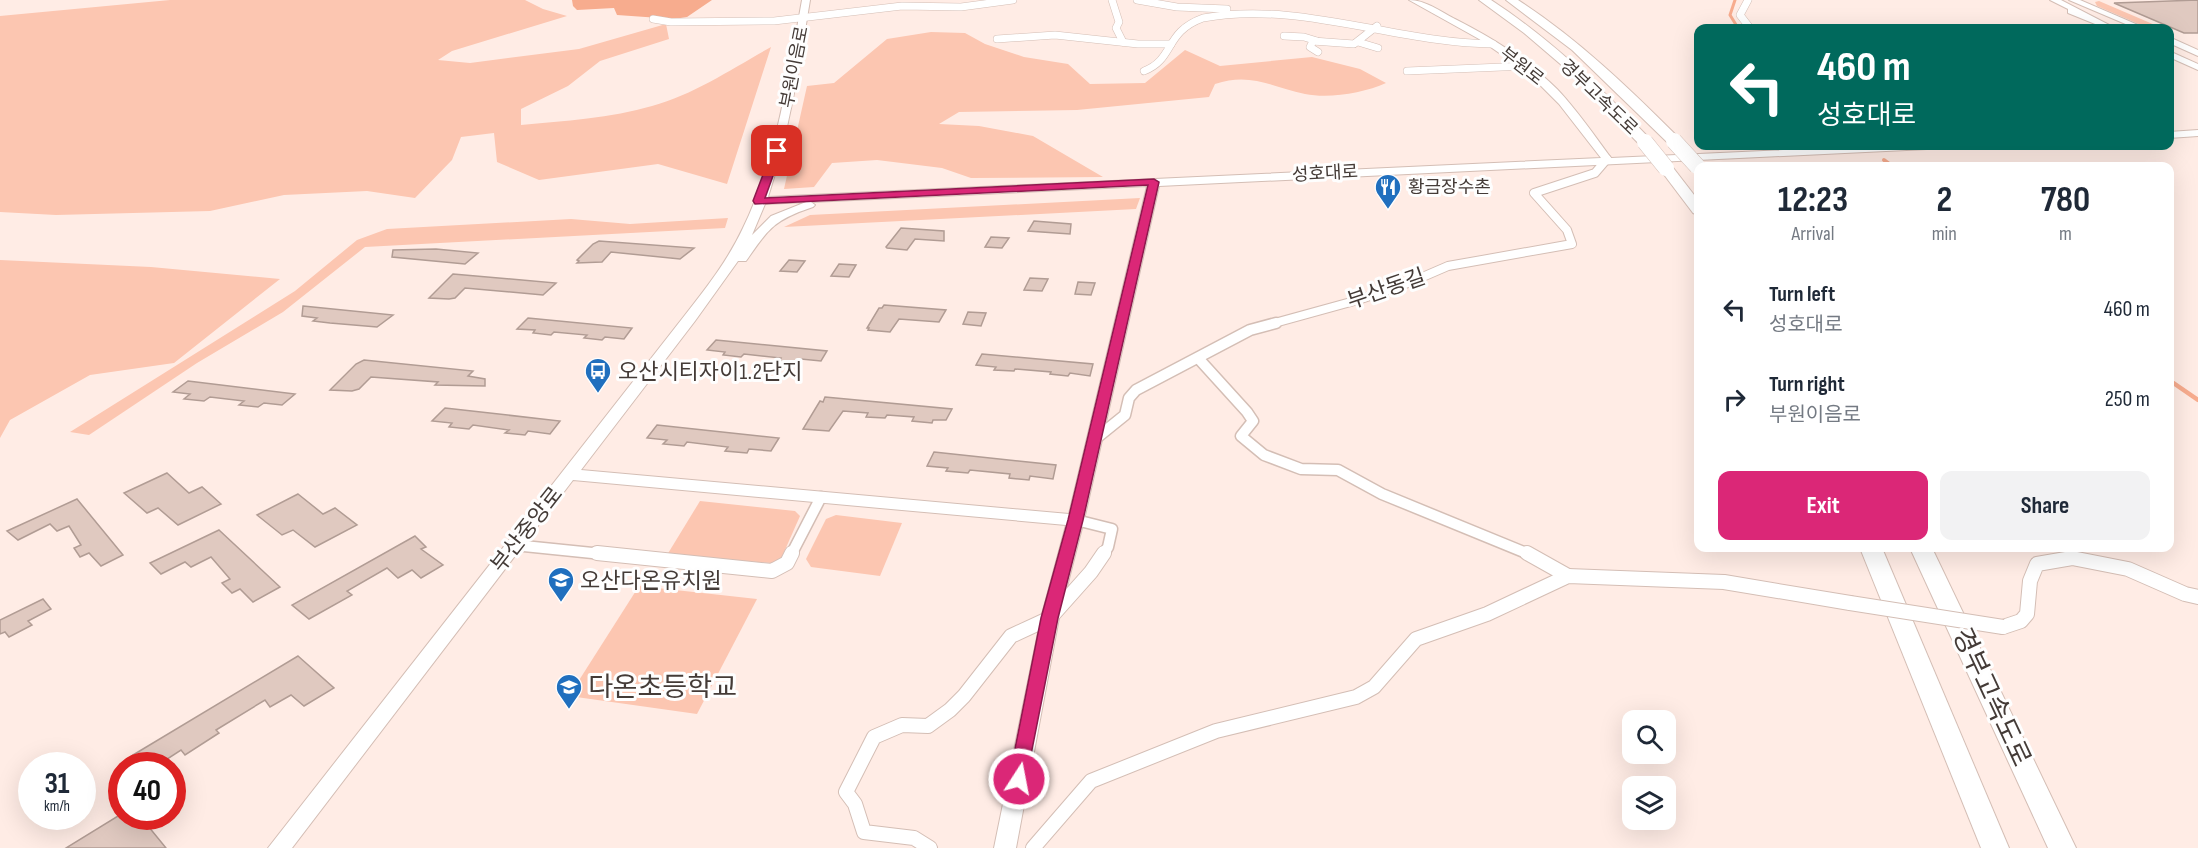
<!DOCTYPE html>
<meta charset="utf-8">
<style>
:root{--surface:#fff;--page:#f2f2f3;--text:#1f2937;--muted:#747a83;--accent:#db2777}
body{margin:0;font-family:"Sofia Sans Condensed","Noto Sans KR",sans-serif;background:var(--page);color:var(--text);height:100vh;display:flex;flex-direction:column;font-size:22px;white-space:nowrap}
*{box-sizing:border-box;margin:0}
p{font-size:20px;color:var(--muted)}
.icon{flex:none;width:33px;height:33px;fill:none;stroke:currentColor;stroke-width:2;stroke-linecap:round;stroke-linejoin:round}
.map{position:relative;flex:1;overflow:hidden}
.sheet{position:absolute;left:1694px;top:162px;width:480px;height:390px;display:flex;flex-direction:column;background:var(--surface);border-radius:12px;box-shadow:0 6px 24px #0002}
.sheet>*{flex:none}
.banner{position:absolute;left:1694px;top:24px;width:480px;height:126px;border-radius:12px;box-shadow:0 6px 24px #0002;background:#00695c;color:#fff;overflow:hidden}
.controls{position:absolute;left:1622px;top:710px;display:grid;gap:12px}
.controls a{display:grid;place-items:center;width:54px;height:54px;border-radius:12px;background:var(--surface);box-shadow:0 6px 24px #0002;font-size:30px}
.speed{position:absolute;left:18px;top:752px;display:flex;gap:12px;font-size:30px;font-weight:700;text-align:center}
.speed>*{display:grid;place-content:center;width:78px;height:78px;border-radius:50%;background:var(--surface);box-shadow:0 6px 24px #0002;line-height:1}
.speed small{font-size:15px;font-weight:400}
.speed .limit{border:9px solid #d22;background:#fff;color:#111}
.pin{position:absolute;display:grid;place-items:center;width:51px;height:51px;color:#fff;margin:-26px;border-radius:12px;box-shadow:0 3px 9px #0006}
.me{position:absolute;width:66px;margin:-33px;rotate:11deg;stroke-linejoin:round;filter:drop-shadow(0 0 4px #0008)}
.turn{display:flex;align-items:center;gap:21px;height:126px;padding:0 24px;font-size:27px}
.turn .icon{width:78px;height:78px;stroke-width:2.5}
.turn b{display:block;font-size:42px;line-height:51px}
.eta{display:flex;justify-content:space-evenly;align-items:center;height:102px;text-align:center}
.eta b{font-size:36px;font-weight:700;line-height:42px}
.button{display:flex;gap:12px;margin-top:auto;padding:12px 24px}
.button a{flex:1;height:69px;border-radius:12px;background:var(--accent);color:#fff;font-size:24px;font-weight:700;line-height:69px;text-align:center}
.button a+a{background:var(--page);color:var(--text)}
ul{padding:0;list-style:none}
li{display:flex;align-items:center;gap:18px;height:90px;padding:0 24px}
li div{flex:1}
li b{display:block;font-size:22px}
li em{font-style:normal}
.map>svg:first-child{display:block}
</style>
<div class="map">
<svg width="2198" height="848" viewBox="0 0 2198 848">
<rect width="100%" height="100%" fill="#ffece5"/>
<g fill="#fcc6b1">
<path d="M 170,0 L 525,0 L 543,9 L 567,16 L 452,51 L 438,60 L 470,63 L 579,49 L 666,24 L 669,39 L 600,61 L 568,86 L 521,109 L 521,125 C 563,121 612,118 652,106 C 695,94 733,68 771,47 L 727,184 L 658,164 L 539,180 L 497,162 L 494,133 L 461,137 L 452,160 L 415,198 L 367,191 L 284,195 L 210,211 L 56,215 L 0,212 L 0,16 Z"/>
<polygon points="2099,1 2162,28 2148,28 2097,6 2095,2"/>
<path d="M 931,32 L 965,33 L 985,44 L 1024,57 L 1068,64 L 1090,84 L 1145,83 L 1185,50 L 1220,66 L 1312,57 L 1360,69 L 1386,83 C 1364,93 1329,99 1305,94 C 1271,87 1251,72 1215,84 L 1209,97 L 1077,110 L 959,112 L 939,124 L 979,126 L 1033,136 L 1103,177 L 971,178 L 942,168 L 877,160 L 832,163 L 814,187 L 784,189 L 807,86 L 834,83 L 887,39 Z"/>
<polygon points="1140,198 1136,209 784,227 810,215"/>
<polygon points="728,218 725,228 365,247 283,312 197,363 89,435 70,432 295,291 357,240 387,229 571,219 630,224"/>
<polygon points="0,260 151,267 280,279 174,363 90,375 10,420 0,438"/>
<polygon points="700,501 795,511 800,516 781,559 771,563 667,555"/>
<polygon points="836,515 902,523 880,576 811,567 806,559 826,519"/>
<polygon points="639,586 757,599 697,714 569,696"/>
</g>
<polygon fill="#f7ac8e" points="572,0 712,0 687,17 674,19 617,15 614,8 577,10 573,6"/>
<g fill="none" stroke-linecap="round" stroke-linejoin="round">
<polyline stroke="#f7ac8e" stroke-width="3" points="1735,0 1730,15 1738,28"/>
<polyline stroke="#f7ac8e" stroke-width="4" points="1884,160 1892,166"/>
<polyline stroke="#f7ac8e" stroke-width="4.5" points="2169,380 2198,400"/>
</g>
<g fill="#e0c9c0" stroke="#b19c94" stroke-width="1.5">
<polygon points="2198,0 2198,33 2184,33 2114,3"/>
<polygon points="1034,221 1071,224 1070,234 1028,231"/>
<polygon points="901,228 944,231 944,241 915,239 907,250 887,248 886,247"/>
<polygon points="991,237 1009,238 1002,248 985,247"/>
<polygon points="599,241 694,248 680,259 611,252 602,262 577,263 579,261 577,260 593,244"/>
<polygon points="436,249 478,253 465,264 392,257 393,250"/>
<polygon points="789,260 805,261 797,272 780,271"/>
<polygon points="839,264 856,265 849,277 831,276"/>
<polygon points="453,274 556,283 543,295 465,288 455,298 449,299 429,298"/>
<polygon points="1030,278 1048,279 1042,291 1024,290"/>
<polygon points="1078,282 1095,283 1091,295 1075,294"/>
<polygon points="884,305 946,310 939,322 899,319 890,332 868,330 869,328 867,328 879,308 882,308"/>
<polygon points="303,306 393,315 377,327 330,323 313,321 317,318 302,316"/>
<polygon points="968,312 986,313 981,326 963,324"/>
<polygon points="528,318 632,328 624,339 605,337 602,340 584,338 587,335 554,332 551,335 533,333 535,330 517,329"/>
<polygon points="716,340 827,351 821,361 801,359 799,363 779,361 781,358 744,354 741,357 723,355 725,352 707,350"/>
<polygon points="982,354 1093,364 1090,376 1070,373 1068,376 1050,374 1051,372 1015,369 1014,371 994,370 996,367 976,365"/>
<polygon points="364,360 473,371 468,376 485,379 485,386 435,385 438,382 371,377 359,389 352,391 330,390 356,364"/>
<polygon points="188,381 295,394 282,405 264,403 258,407 239,405 244,401 210,397 204,401 184,399 190,394 173,392"/>
<polygon points="825,397 952,409 946,420 933,420 932,423 912,421 914,417 887,415 885,418 866,417 868,413 843,411 829,431 803,429 820,401 823,402"/>
<polygon points="445,408 560,421 550,434 528,431 525,435 505,433 509,430 473,425 469,429 449,427 452,423 432,421"/>
<polygon points="657,425 779,438 771,451 749,449 747,453 725,451 728,447 687,442 684,446 663,444 667,440 647,438"/>
<polygon points="934,452 1056,465 1053,479 1030,476 1029,480 1009,478 1010,474 970,470 968,473 946,471 948,468 927,466"/>
<polygon points="167,473 189,493 202,487 221,504 178,525 158,508 147,513 124,493"/>
<polygon points="298,494 323,514 335,508 357,525 315,547 293,530 282,535 257,515"/>
<polygon points="77,499 123,555 101,566 89,553 80,557 74,548 81,545 69,526 57,531 50,524 18,540 7,531"/>
<polygon points="219,530 280,587 253,602 240,589 232,593 222,583 230,579 211,557 191,567 185,562 161,574 150,563"/>
<polygon points="415,536 426,547 421,549 443,565 421,578 412,570 398,578 387,568 347,591 352,595 309,619 292,605"/>
<polygon points="43,599 51,609 28,621 32,625 9,637 5,632 0,634 0,620"/>
<polygon points="298,656 334,688 304,706 291,695 270,707 265,700 216,730 219,733 185,755 181,750 158,765 143,765 133,755"/>
<polygon points="118,816 163,816 148,826 166,848 66,848"/>
</g>
<g fill="none" stroke-linecap="round" stroke-linejoin="round">
<g stroke="#d4beb5" stroke-width="8">
<g id="street-far3">
<polyline points="1112,0 1119,22 1116,28 1123,42"/>
<polyline points="1137,0 1177,7 1227,9"/>
<polyline points="1748,0 1740,15 1750,28"/>
<polyline points="653,19 671,22 774,21 902,6 961,7 1013,0"/>
<polyline points="1284,36 1304,37 1317,41"/>
<polyline points="997,39 1055,35 1138,44 1171,44"/>
<polyline points="1358,42 1378,48"/>
<polyline points="1318,52 1310,47 1313,41 1354,44 1377,26"/>
<path d="M 1144,71 C 1175,59 1164,32 1203,18 C 1298,0 1396,43 1493,44"/>
<polyline points="1407,71 1526,66"/>
</g>
</g>
<g stroke="#d4beb5" stroke-width="10">
<polyline id="street-far2" points="1271,324 1358,300 1411,282 1448,266 1572,244 1567,230 1534,193 1595,173 1607,159"/>
</g>
<g stroke="#d4beb5" stroke-width="13">
<g id="street-far1">
<polyline points="1198,358 1247,412 1253,421 1241,436 1264,455 1301,469 1338,470 1382,494 1531,555"/>
<polyline points="1094,440 1125,415 1129,398 1136,390 1250,330 1276,323"/>
<polyline points="1076,520 1112,529 1108,547 1103,555"/>
<polyline points="514,545 612,555"/>
<polyline points="791,555 821,497"/>
</g>
</g>
<g stroke="#d4beb5" stroke-width="16">
<g id="street">
<polyline points="597,553 772,571 787,563 792,553"/>
<polyline points="1527,553 1568,576"/>
<polyline points="2003,627 2021,621 2027,614 2030,581 2037,564 2072,558 2128,569 2185,594 2198,597"/>
<polyline points="930,848 914,838 864,832 855,804 846,792 874,737 902,725 928,726 950,710 964,696 1011,636 1050,618 1091,572 1104,553"/>
<polyline points="1033,848 1091,781 1216,731 1356,697 1374,687 1416,639 1487,614 1568,576 1724,582 1850,603"/>
</g>
</g>
<g stroke="#d4beb5" stroke-width="2">
<g id="secondary">
<path d="M 802,0 L 810,0 C 799,67 789,133 768,197 L 1601,158 L 1559,104 L 1528,73 L 1479,39 L 1409,0 C 1425,0 1440,11 1455,19 C 1492,38 1527,59 1557,89 C 1577,110 1594,135 1611,158 L 1870,146 L 1932,146 L 1927,149 L 1159,186 L 1084,520 L 1059,618 L 1016,848 L 994,848 L 1041,618 L 1066,525 L 573,480 L 292,848 L 268,848 L 685,315 C 707,287 728,260 743,228 C 777,158 788,77 802,0 ZM 1147,186 L 1069,514 L 581,470 L 695,321 L 738,261 L 746,261 C 769,228 774,220 813,207 L 815,205 L 811,202 ZM 806,202 L 771,216 L 752,235 L 765,204 Z"/>
<polygon points="2050,0 2061,0 2115,28 2105,28 2068,13 2068,9"/>
<polygon points="2069,0 2080,0 2145,28 2135,28"/>
<polygon points="2169,37 2198,50 2198,56 2169,43"/>
<polygon points="2169,51 2198,64 2198,70 2169,57"/>
<polygon points="2198,130 2198,136 2169,138 2169,132"/>
</g>
</g>
<g stroke="#d4beb5" stroke-width="2">
<g id="highway">
<path d="M 1479,0 L 1491,0 C 1551,39 1601,88 1650,139 L 1652,142 L 1650,145 L 1640,145 L 1565,68 L 1524,33 Z"/>
<path d="M 1506,0 L 1518,0 C 1578,39 1629,88 1679,138 L 1681,141 L 1679,144 L 1669,144 L 1572,50 Z"/>
<polygon points="1666,164 1671,165 1698,200 1698,215 1693,213 1659,168"/>
<polygon points="1860,548 1882,548 2009,848 1981,848"/>
<polygon points="1910,548 1932,548 2076,848 2048,848"/>
</g>
</g>
<use href="#street-far3" stroke="#fff" stroke-width="7"/>
<use href="#street-far2" stroke="#fff" stroke-width="8"/>
<use href="#street-far1" stroke="#fff" stroke-width="10"/>
<use href="#street" stroke="#fff" stroke-width="14"/>
<use href="#secondary" fill="#fff" fill-rule="evenodd"/>
<use href="#highway" fill="#fff" fill-rule="evenodd"/>
<g stroke="#d4beb5" stroke-width="16" stroke-linecap="butt">
<polyline id="street-bridge" points="1850,603 2003,627"/>
</g>
<g stroke="#d4beb5" stroke-width="14" stroke-linecap="butt">
<polyline id="highway-bridge-far1" points="1674,141 1676,143"/>
</g>
<g stroke="#d4beb5" stroke-width="17" stroke-linecap="butt">
<g id="highway-bridge">
<polyline points="1674,141 1697,166"/>
<polyline points="1645,142 1666,168"/>
</g>
</g>
<use href="#street-bridge" stroke="#fff" stroke-width="14"/>
<use href="#highway-bridge-far1" stroke="#fff" stroke-width="12"/>
<use href="#highway-bridge" stroke="#fff" stroke-width="16"/>
</g>
<polygon fill="#db2777" stroke="#8e194d" stroke-width="1.5" points="777,148 782,151 765,198 1154,179 1159,182 1083,520 1058,618 1025,785 1019,787 1012,785 1009,779 1041,618 1068,520 1148,185 755,204 753,201 772,151"/>
<defs>
<g id="restaurant-pin" transform="scale(1.35)"><path d="M0 17L-7.5 6A9.5 9.5 0 1 1 7.5 6Z" fill="#206fbe" stroke="#fefefe"/><path d="M-5-6h1v4h1v-4h1v4h1v-4h1v5L-1.5 .5V6h-2V.5L-5-1ZM5-6V6H3V1.5H1.5Q1.5-4 5-6Z" fill="#fff"/></g>
<g id="bus-pin" transform="scale(1.35)"><path d="M0 17L-7.5 6A9.5 9.5 0 1 1 7.5 6Z" fill="#206fbe" stroke="#fefefe"/><path d="M-5-6H5V4H4V6H2V4H-2V6H-4V4H-5ZM-3.5-4V0h7V-4ZM-3.5 1.2v1.5H-2V1.2ZM2 1.2v1.5H3.5V1.2Z" fill="#fff"/></g>
<g id="school-pin" transform="scale(1.35)"><path d="M0 17L-7.5 6A9.5 9.5 0 1 1 7.5 6Z" fill="#206fbe" stroke="#fefefe"/><path d="M0-5L7-2L0 1L-7-2ZM-4 1L0 2.5L4 1V4Q0 6-4 4Z" fill="#fff"/></g>
</defs>
<g fill-rule="evenodd">
<use href="#restaurant-pin" x="1388" y="187"/>
<use href="#bus-pin" x="598" y="371"/>
<use href="#school-pin" x="561" y="580"/>
<use href="#school-pin" x="569" y="687"/>
</g>
<g text-anchor="middle" stroke-width="6" stroke-linejoin="round" paint-order="stroke">
<g font-size="18" fill="#443b37" stroke="#fefefe">
<text transform="translate(1522 66) rotate(38)" y="6">부원로</text>
<text transform="translate(794 67) rotate(-79)" y="6">부원이음로</text>
<text transform="translate(1599 97) rotate(44)" y="6">경부고속도로</text>
<text transform="translate(1325 173) rotate(-3)" y="6">성호대로</text>
</g>
<g font-size="18" fill="#443b37" stroke="#fefefe" text-anchor="start">
<text x="1408" y="193">황금장수촌</text>
</g>
<g font-size="22" fill="#443b37" stroke="#fefefe">
<text transform="translate(1386 288) rotate(-19)" y="8">부산동길</text>
<text transform="translate(526 529) rotate(-52)" y="8">부산중앙로</text>
</g>
<g font-size="22" fill="#443b37" stroke="#fefefe" text-anchor="start">
<text x="618" y="379">오산시티자이1.2단지</text>
<text x="580" y="588">오산다온유치원</text>
</g>
<g font-size="27" fill="#443b37" stroke="#fefefe" text-anchor="start">
<text x="588" y="696">다온초등학교</text>
</g>
<g font-size="27" fill="#443b37" stroke="#fefefe">
<text transform="translate(1992 697) rotate(65)" y="9">경부고속도로</text>
</g>
</g>
</svg>
<div class="controls">
<a><svg class="icon" aria-label="search" viewBox="0 0 24 24"><circle cx="10" cy="10" r="6"/><path d="M15 15l6 6"/></svg></a>
<a><svg class="icon" aria-label="layers" viewBox="0 0 24 24"><path d="M12 4l9 5-9 5-9-5zM3 14l9 5 9-5"/></svg></a>
</div>
<div class="speed"><div>31<small>km/h</small></div><div class="limit">40</div></div>
<div class="pin" style="left:777px;top:151px;background:#d93025"><svg class="icon" aria-label="arrive" viewBox="0 0 24 24"><path d="M6 21V4h12l-3 4 3 4H6"/></svg></div>
<svg class="me" style="left:1019px;top:779px" viewBox="-20 -20 40 40"><circle r="17" fill="#db2777" stroke="#fff" stroke-width="3"/><path d="M0-11L8 9 0 5-8 9z" fill="#fff"/></svg>
<div class="banner">
<div class="turn"><svg class="icon" aria-label="left" viewBox="0 0 24 24"><path d="M17 20v-9H6M10 6l-5 5 5 5"/></svg><div><b>460 m</b>성호대로</div></div>
</div>
<section class="sheet">
<div class="eta">
<div><b>12:23</b><p>Arrival</p></div>
<div><b>2</b><p>min</p></div>
<div><b>780</b><p>m</p></div>
</div>
<ul>
<li><svg class="icon" aria-label="left" viewBox="0 0 24 24"><path d="M17 20v-9H6M10 6l-5 5 5 5"/></svg><div><b>Turn left</b><p>성호대로</p></div><em>460 m</em></li>
<li><svg class="icon" aria-label="right" viewBox="0 0 24 24"><path d="M7 20v-9h11M14 6l5 5-5 5"/></svg><div><b>Turn right</b><p>부원이음로</p></div><em>250 m</em></li>
</ul>
<div class="button"><a>Exit</a><a>Share</a></div>
</section>
</div>
